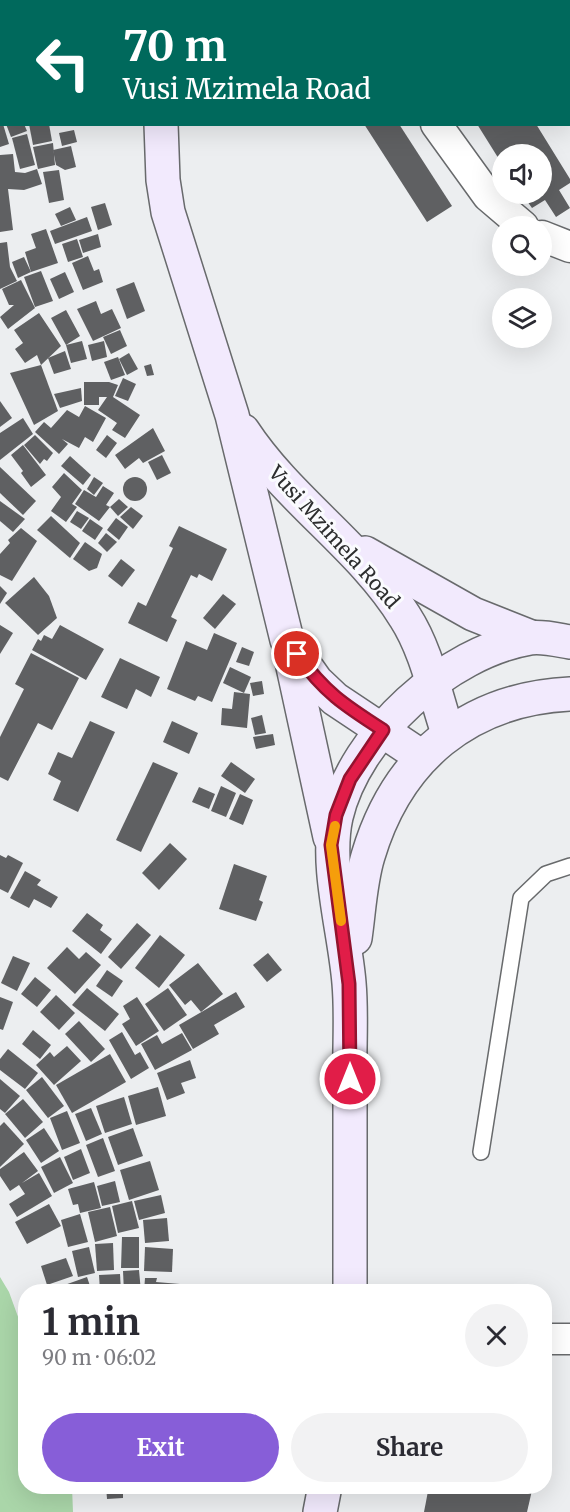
<!DOCTYPE html>
<meta charset="utf-8">
<style>
:root{--surface:#fff;--page:#f2f2f3;--text:#2b2b33;--muted:#7c7c81;--accent:#875ed8}
body{margin:0;font-family:Merriweather,serif;background:var(--page);color:var(--text);height:100vh;display:flex;flex-direction:column;font-size:22px;white-space:nowrap}
*{box-sizing:border-box;margin:0}
p{font-size:20px;color:var(--muted)}
.icon{flex:none;width:33px;height:33px;fill:none;stroke:currentColor;stroke-width:2;stroke-linecap:round;stroke-linejoin:round}
.map{position:relative;flex:1;overflow:hidden}
.drawer{position:absolute;left:18px;top:1284px;width:534px;height:210px;display:flex;flex-direction:column;background:var(--surface);border-radius:24px;box-shadow:0 6px 24px #0002}
.drawer>*{flex:none}
.hud{position:absolute;left:0px;top:0px;width:570px;height:126px;box-shadow:0 6px 24px #0002;background:#00695c;color:#fff;overflow:hidden}
.tools{position:absolute;left:492px;top:144px;display:grid;gap:12px}
.tools a{display:grid;place-items:center;width:60px;height:60px;border-radius:50%;background:var(--surface);box-shadow:0 6px 24px #0002;font-size:30px}
.pin{position:absolute;display:grid;place-items:center;width:51px;height:51px;color:#fff;margin:-26px;border:3px solid #fff;border-radius:50%;box-shadow:0 2px 6px #0007}
.me{position:absolute;width:66px;margin:-33px;rotate:0deg;stroke-linejoin:round;filter:drop-shadow(0 0 4px #0008)}
.turn{display:flex;align-items:center;gap:21px;height:126px;padding:0 24px;font-size:27px}
.turn .icon{width:78px;height:78px;stroke-width:2.5}
.turn b{display:block;font-size:42px;line-height:51px}
.round{display:grid;place-items:center;flex:none;width:63px;height:63px;border-radius:32px;background:var(--page)}
.headline{display:flex;align-items:center;justify-content:space-between;height:102px;padding:0 24px}
h1{font-size:36px;font-weight:700;line-height:45px}
.primary-button{display:flex;gap:12px;margin-top:auto;padding:12px 24px}
.primary-button a{flex:1;height:69px;border-radius:36px;background:var(--accent);color:#fff;font-size:24px;font-weight:700;line-height:69px;text-align:center}
.primary-button a+a{background:var(--page);color:var(--text)}
.map>svg:first-child{display:block}
</style>
<div class="map">
<svg width="570" height="1512" viewBox="0 0 570 1512">
<rect width="100%" height="100%" fill="#eceef0"/>
<polygon fill="#aad6a9" points="0,1277 9,1292 25,1336 26,1486 72,1487 73,1512 0,1512"/>
<g fill="#5f6062">
<polygon points="0,124 3,124 9,144 0,147"/>
<polygon points="6,124 24,124 27,131 11,137"/>
<polygon points="29,124 49,124 52,141 33,145"/>
<polygon points="364,124 399,124 452,206 427,222"/>
<polygon points="477,124 536,124 570,179 570,183 559,190 570,208 556,217 545,200 532,208 522,194 542,194 542,154 502,154 502,164"/>
<polygon points="74,130 77,142 62,146 59,133"/>
<polygon points="27,134 35,165 20,169 12,138"/>
<polygon points="53,143 55,165 38,169 33,147"/>
<polygon points="71,146 76,167 65,170 56,165 53,150"/>
<polygon points="13,154 15,172 25,173 37,169 42,184 24,190 8,189 13,230 0,232 0,155"/>
<polygon points="59,170 64,200 49,203 43,172"/>
<polygon points="105,203 112,225 98,230 91,207"/>
<polygon points="70,207 76,220 61,226 55,214"/>
<polygon points="87,217 92,231 55,244 50,231"/>
<polygon points="46,229 58,263 31,272 25,252 36,248 31,234"/>
<polygon points="98,234 101,247 83,253 79,240"/>
<polygon points="77,239 83,257 68,262 62,244"/>
<polygon points="7,242 10,267 17,281 0,289 0,243"/>
<polygon points="88,256 94,271 99,269 103,282 83,290 72,263"/>
<polygon points="24,257 31,272 18,278 12,262"/>
<polygon points="41,271 53,301 35,307 24,277"/>
<polygon points="65,272 74,292 59,299 50,279"/>
<polygon points="21,280 35,308 8,329 0,317 14,305 9,305 2,289"/>
<polygon points="134,282 145,311 127,319 116,289"/>
<polygon points="96,301 101,314 112,309 121,328 93,341 77,309"/>
<polygon points="66,310 80,336 66,345 82,341 87,359 71,363 66,345 51,318"/>
<polygon points="39,313 61,346 41,365 37,355 25,363 15,349 23,343 14,330"/>
<polygon points="120,330 127,346 111,354 103,337"/>
<polygon points="104,341 107,357 92,361 88,345"/>
<polygon points="65,351 71,369 54,374 48,358"/>
<polygon points="129,353 138,369 127,375 119,359"/>
<polygon points="118,357 125,375 111,380 104,362"/>
<polygon points="151,364 154,375 147,376 144,366"/>
<polygon points="41,365 58,411 34,425 10,373"/>
<polygon points="123,378 136,384 128,401 115,396"/>
<polygon points="84,382 109,382 118,385 113,397 140,415 125,438 112,430 117,423 98,410 107,397 99,397 99,405 84,405"/>
<polygon points="81,388 82,401 60,408 54,394"/>
<polygon points="0,401 12,418 0,427"/>
<polygon points="85,406 106,418 93,442 85,437 79,448 62,439 68,444 59,454 35,432 44,422 51,428 67,410 79,417"/>
<polygon points="23,418 33,434 0,460 0,433"/>
<polygon points="153,428 165,451 143,463 139,458 125,469 115,455"/>
<polygon points="35,435 53,453 47,461 44,459 40,464 24,445"/>
<polygon points="107,435 117,443 106,458 96,450"/>
<polygon points="23,445 46,475 31,487 21,473 23,471 11,455"/>
<polygon points="162,455 171,473 157,480 148,462"/>
<polygon points="70,456 91,475 83,485 61,466"/>
<polygon points="0,467 36,501 23,515 0,493"/>
<polygon points="64,473 82,490 72,504 77,507 66,522 51,511 61,497 52,487"/>
<circle cx="135" cy="489" r="12"/>
<polygon points="94,477 103,483 94,495 87,489"/>
<polygon points="103,486 114,493 106,505 110,507 99,521 75,504 84,490 96,497"/>
<polygon points="119,499 128,507 118,516 110,507"/>
<polygon points="0,501 25,519 13,532 0,521"/>
<polygon points="131,507 143,516 133,529 120,517"/>
<polygon points="77,511 89,518 81,529 70,522"/>
<polygon points="51,516 80,543 70,558 37,530"/>
<polygon points="116,518 128,527 119,540 107,530"/>
<polygon points="90,519 103,528 95,540 82,531"/>
<polygon points="179,526 227,549 212,581 199,574 197,578 191,575 171,617 177,620 167,642 128,623 138,602 146,606 173,548 169,546"/>
<polygon points="21,528 37,541 12,581 0,575 0,554 10,543 8,540"/>
<polygon points="106,533 117,542 107,552 98,543"/>
<polygon points="85,542 102,554 97,568 89,571 73,559"/>
<polygon points="121,559 135,570 122,587 108,576"/>
<polygon points="34,577 49,596 57,618 38,635 5,603"/>
<polygon points="0,586 7,593 0,604"/>
<polygon points="223,594 236,604 215,629 203,618"/>
<polygon points="0,625 13,633 0,654"/>
<polygon points="60,625 104,649 86,680 32,650 38,639 41,641 44,635 52,639"/>
<polygon points="214,633 237,643 212,702 198,696 195,701 167,689 186,641 207,650"/>
<polygon points="242,647 254,652 249,666 236,662"/>
<polygon points="31,653 79,678 52,730 38,723 8,781 0,777 0,737 24,689 15,684"/>
<polygon points="120,658 160,677 151,697 136,689 127,709 101,697"/>
<polygon points="230,667 251,677 244,693 223,683"/>
<polygon points="262,681 264,694 253,696 250,683"/>
<polygon points="234,692 250,694 247,728 221,725 222,708 232,709"/>
<polygon points="262,715 266,733 255,735 251,718"/>
<polygon points="90,721 115,732 78,812 53,800 61,781 48,774 58,752 72,758"/>
<polygon points="172,721 198,733 189,754 163,742"/>
<polygon points="273,734 275,745 256,749 253,737"/>
<polygon points="153,762 178,773 141,852 116,840"/>
<polygon points="231,762 255,779 245,793 221,776"/>
<polygon points="221,786 236,793 226,817 211,811"/>
<polygon points="199,787 215,794 209,809 192,802"/>
<polygon points="240,794 253,800 243,825 229,819"/>
<polygon points="170,843 187,859 159,890 142,873"/>
<polygon points="0,855 6,858 8,855 23,863 8,893 0,889"/>
<polygon points="234,864 267,876 259,900 263,902 256,921 219,909"/>
<polygon points="25,871 41,880 37,885 58,897 51,908 34,899 29,908 10,898"/>
<polygon points="87,913 103,925 100,930 112,939 101,954 72,931"/>
<polygon points="137,923 151,935 121,969 108,957"/>
<polygon points="160,935 185,955 159,988 135,968"/>
<polygon points="67,947 79,959 86,952 101,965 75,994 47,968"/>
<polygon points="268,953 282,970 267,982 253,965"/>
<polygon points="13,956 30,963 17,991 1,983"/>
<polygon points="198,963 223,994 201,1012 191,1000 185,1005 169,985"/>
<polygon points="107,970 123,981 112,997 96,986"/>
<polygon points="35,977 51,990 37,1007 21,994"/>
<polygon points="87,988 119,1014 105,1031 72,1005"/>
<polygon points="168,988 187,1015 164,1031 145,1004"/>
<polygon points="236,992 245,1007 214,1025 219,1034 193,1049 179,1025"/>
<polygon points="56,995 75,1013 59,1030 40,1012"/>
<polygon points="0,997 13,1002 3,1030 0,1029"/>
<polygon points="137,997 159,1031 136,1046 122,1024 130,1019 123,1006"/>
<polygon points="79,1021 105,1049 91,1062 65,1034"/>
<polygon points="33,1030 51,1045 40,1059 22,1044"/>
<polygon points="122,1032 135,1055 140,1052 149,1068 131,1079 109,1040"/>
<polygon points="182,1033 192,1050 155,1070 141,1044 157,1035 162,1044"/>
<polygon points="67,1046 81,1061 54,1085 36,1065 50,1052 54,1057"/>
<polygon points="8,1049 38,1073 25,1089 0,1070 0,1059"/>
<polygon points="110,1054 126,1082 72,1113 56,1085"/>
<polygon points="190,1060 196,1078 181,1083 185,1093 167,1100 157,1073"/>
<polygon points="42,1077 64,1106 48,1118 26,1090"/>
<polygon points="0,1079 20,1096 5,1113 0,1109"/>
<polygon points="158,1087 166,1116 136,1125 128,1096"/>
<polygon points="124,1097 132,1124 105,1133 96,1106"/>
<polygon points="23,1099 43,1122 25,1138 5,1114"/>
<polygon points="91,1108 102,1134 86,1141 75,1114"/>
<polygon points="67,1111 80,1143 62,1150 50,1118"/>
<polygon points="4,1122 24,1144 0,1167 0,1126"/>
<polygon points="44,1128 59,1151 41,1163 26,1140"/>
<polygon points="133,1128 143,1156 118,1165 108,1137"/>
<polygon points="103,1138 115,1171 98,1177 86,1145"/>
<polygon points="81,1149 90,1173 73,1180 64,1157"/>
<polygon points="24,1152 38,1171 22,1183 39,1173 52,1196 17,1217 9,1204 25,1194 19,1185 10,1191 0,1176 0,1169"/>
<polygon points="60,1157 73,1183 54,1193 41,1167"/>
<polygon points="150,1161 159,1190 129,1200 120,1170"/>
<polygon points="115,1181 120,1202 102,1206 97,1186"/>
<polygon points="94,1182 101,1208 80,1213 78,1204 73,1205 68,1189"/>
<polygon points="161,1195 165,1213 139,1220 134,1201"/>
<polygon points="132,1201 139,1228 118,1233 112,1206"/>
<polygon points="49,1204 61,1226 27,1244 15,1222"/>
<polygon points="110,1207 117,1236 95,1242 88,1212"/>
<polygon points="80,1214 88,1242 68,1247 61,1220"/>
<polygon points="167,1218 169,1241 145,1243 143,1220"/>
<polygon points="122,1237 139,1237 139,1268 121,1268"/>
<polygon points="113,1243 114,1270 97,1271 95,1244"/>
<polygon points="89,1247 95,1273 78,1277 72,1251"/>
<polygon points="145,1247 173,1249 172,1272 144,1271"/>
<polygon points="66,1258 73,1276 47,1285 41,1266"/>
<polygon points="139,1270 141,1292 124,1292 123,1271"/>
<polygon points="120,1274 121,1292 100,1292 99,1275"/>
<polygon points="87,1277 92,1292 60,1292 59,1287"/>
<polygon points="145,1278 157,1278 156,1282 180,1284 180,1292 144,1292"/>
<polygon points="106,1486 123,1486 123,1498 107,1499"/>
<polygon points="429,1486 533,1486 527,1512 424,1512"/>
</g>
<g fill="none" stroke-linecap="round" stroke-linejoin="round">
<g stroke="#686a6c" stroke-width="18">
<polyline id="lane" points="481,1152 521,898 546,874 570,866"/>
</g>
<g stroke="#686a6c" stroke-width="33">
<g id="street">
<polyline points="388,0 388,2"/>
<polyline points="436,124 488,196 523,226"/>
<polyline points="542,236 570,247"/>
<polyline points="544,1339 570,1339"/>
</g>
</g>
<g stroke="#686a6c" stroke-width="36">
<g id="secondary">
<polyline points="167,2 167,0"/>
<polyline points="161,124 163,180 168,212 232,415 287,640 316,681 335,699 422,757"/>
<path d="M 243,431 C 289,501 362,547 405,617 C 427,651 435,695 448,733"/>
<polyline points="365,553 473,614 531,637"/>
<polyline points="290,653 330,837"/>
<path d="M 355,938 C 359,911 360,882 368,856 C 397,758 468,699 570,694"/>
<path d="M 350,1292 C 350,1222 350,1153 350,1083 C 349,1050 352,1016 349,983 C 345,933 325,866 336,817 C 355,735 447,652 530,638 C 542,636 558,640 570,642"/>
<polyline points="320,1512 325,1486"/>
</g>
</g>
<use href="#lane" stroke="#fff" stroke-width="15"/>
<use href="#street" stroke="#fff" stroke-width="30"/>
<use href="#secondary" stroke="#f2eafd" stroke-width="33"/>
</g>
<g fill="none" stroke-linecap="round" stroke-linejoin="round">
<g stroke="#92132f" stroke-width="15">
<path id="route" d="M 297,654 C 324,692 344,705 383,730 L 350,779 L 336,815 L 331,845 L 349,984 L 350,1079"/>
</g>
<use href="#route" stroke="#e11d48" stroke-width="10"/>
<polyline stroke="#f59e0b" stroke-width="10" points="335,826 331,845 341,921"/>
</g>
<g text-anchor="middle" stroke-width="6" stroke-linejoin="round" paint-order="stroke">
<g font-size="20" fill="#2d2e2f" stroke="#fafbfe">
<text transform="translate(334 537) rotate(48)" y="7">Vusi Mzimela Road</text>
</g>
</g>
</svg>
<div class="tools">
<a><svg class="icon" aria-label="sound" viewBox="0 0 24 24"><path d="M4 9h4l5-4v14l-5-4H4zM17 9q2 3 0 6"/></svg></a>
<a><svg class="icon" aria-label="search" viewBox="0 0 24 24"><circle cx="10" cy="10" r="6"/><path d="M15 15l6 6"/></svg></a>
<a><svg class="icon" aria-label="layers" viewBox="0 0 24 24"><path d="M12 4l9 5-9 5-9-5zM3 14l9 5 9-5"/></svg></a>
</div>
<div class="pin" style="left:297px;top:654px;background:#d93025"><svg class="icon" aria-label="arrive" viewBox="0 0 24 24"><path d="M6 21V4h12l-3 4 3 4H6"/></svg></div>
<svg class="me" style="left:350px;top:1079px" viewBox="-20 -20 40 40"><circle r="17" fill="#e11d48" stroke="#fff" stroke-width="3"/><path d="M0-11L8 9 0 5-8 9z" fill="#fff"/></svg>
<div class="hud">
<div class="turn"><svg class="icon" aria-label="left" viewBox="0 0 24 24"><path d="M17 20v-9H6M10 6l-5 5 5 5"/></svg><div><b>70 m</b>Vusi Mzimela Road</div></div>
</div>
<section class="drawer">
<div class="headline"><div><h1>1 min</h1><p>90 m · 06:02</p></div><a class="round"><svg class="icon" aria-label="close" viewBox="0 0 24 24"><path d="M6 6l12 12M18 6L6 18"/></svg></a></div>
<div class="primary-button"><a>Exit</a><a>Share</a></div>
</section>
</div>
